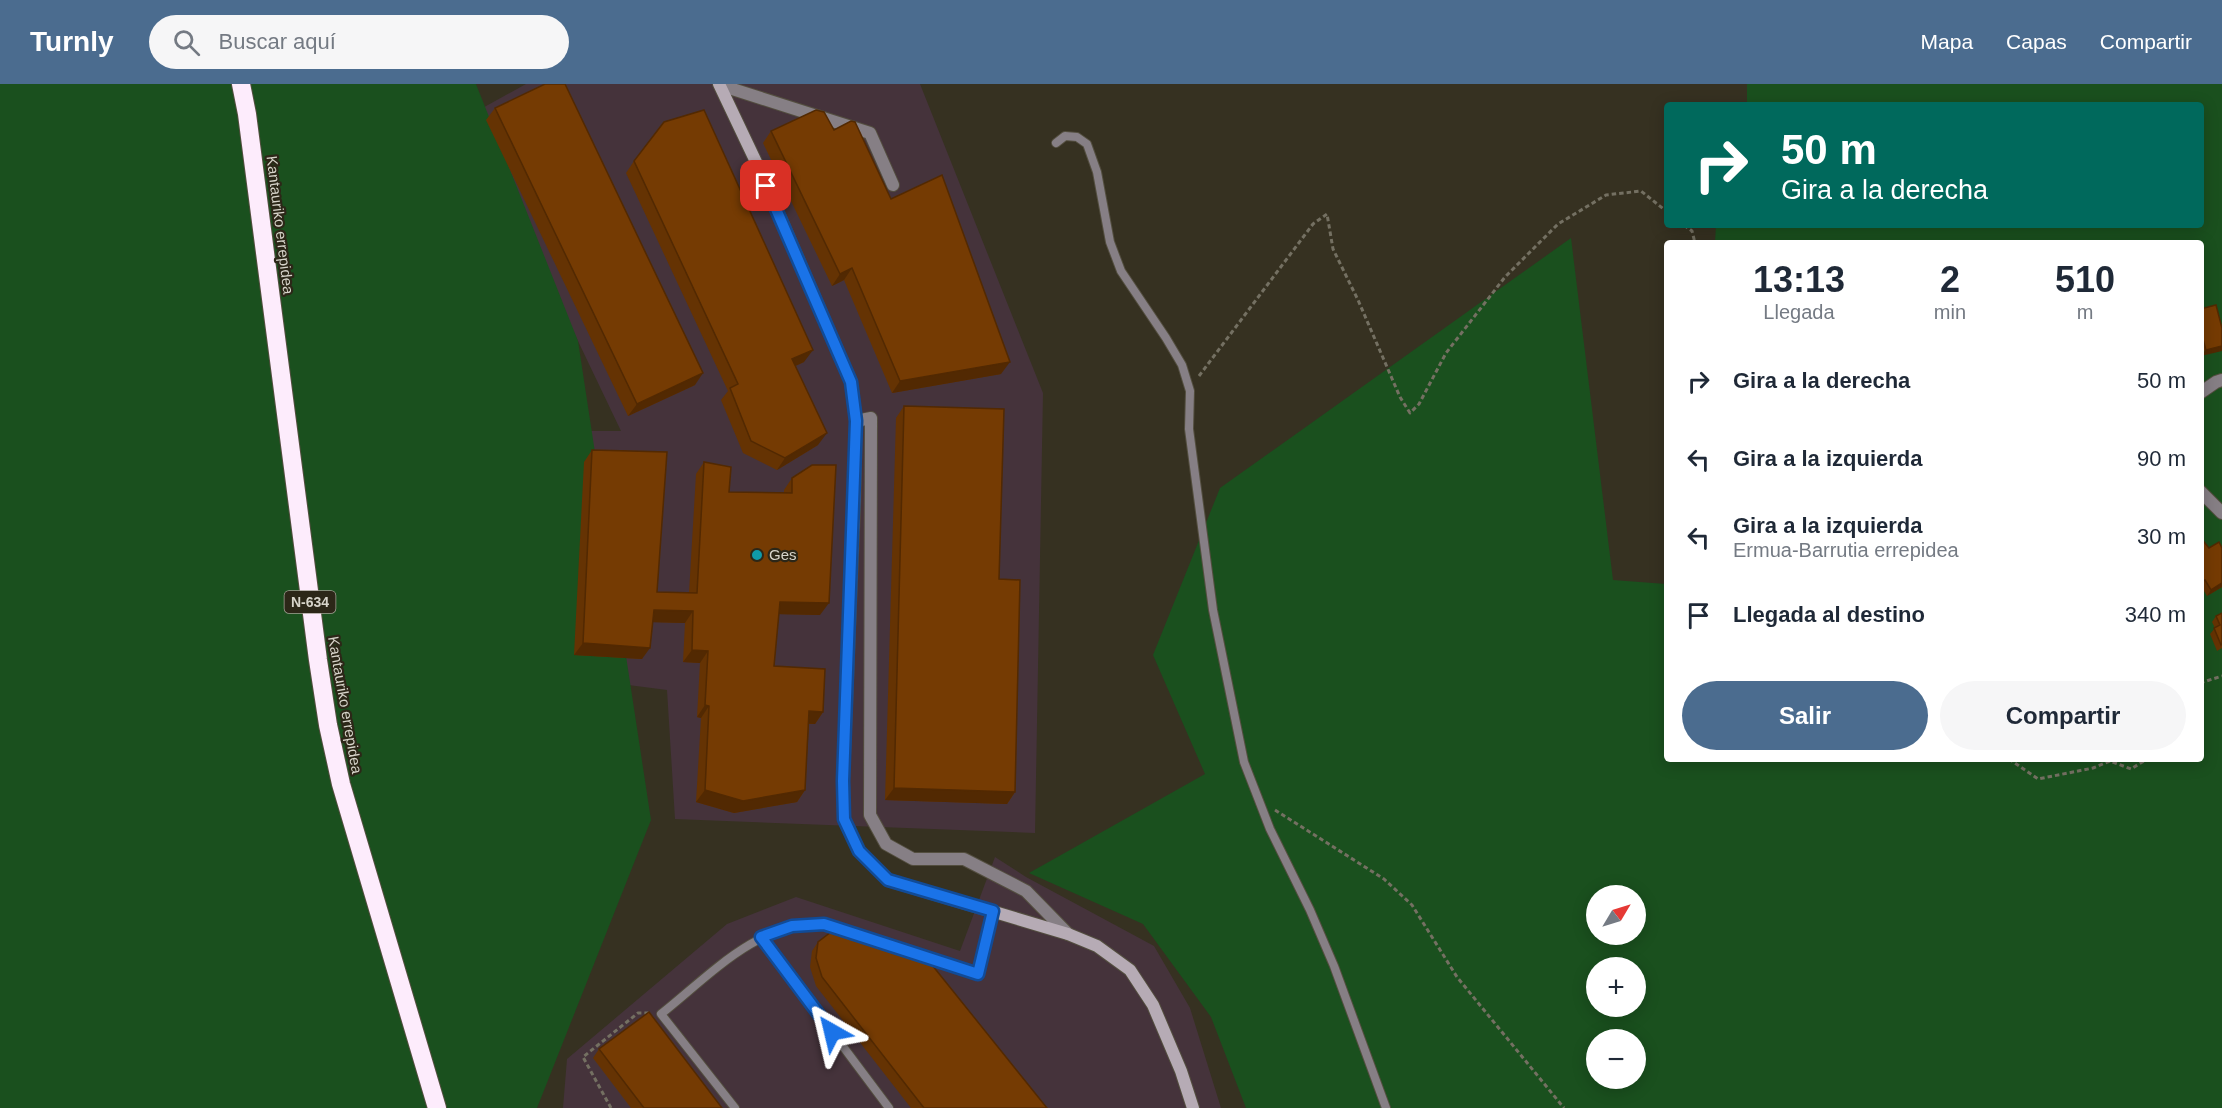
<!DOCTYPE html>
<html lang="es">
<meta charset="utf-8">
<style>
:root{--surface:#fff;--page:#f6f6f7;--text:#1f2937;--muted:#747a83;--accent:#4b6c8f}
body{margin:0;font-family:Helvetica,sans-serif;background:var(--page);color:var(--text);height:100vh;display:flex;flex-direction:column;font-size:22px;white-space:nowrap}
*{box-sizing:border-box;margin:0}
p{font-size:20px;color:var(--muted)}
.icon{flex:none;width:33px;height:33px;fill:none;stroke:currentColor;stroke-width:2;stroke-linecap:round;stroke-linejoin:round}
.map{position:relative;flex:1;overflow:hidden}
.panel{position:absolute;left:1664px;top:156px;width:540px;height:522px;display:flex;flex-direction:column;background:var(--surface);border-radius:6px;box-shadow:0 3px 15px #0003}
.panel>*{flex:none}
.banner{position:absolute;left:1664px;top:18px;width:540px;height:126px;border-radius:6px;box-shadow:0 3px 15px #0003;background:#00695c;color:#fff;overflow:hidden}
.needle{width:39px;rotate:52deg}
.controls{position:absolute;left:1586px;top:801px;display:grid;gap:12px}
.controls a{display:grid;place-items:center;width:60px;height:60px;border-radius:50%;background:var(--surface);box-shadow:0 3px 15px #0003;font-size:30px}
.pin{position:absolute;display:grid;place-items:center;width:51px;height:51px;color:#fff;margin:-26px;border-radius:12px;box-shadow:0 3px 9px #0006}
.me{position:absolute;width:66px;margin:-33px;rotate:323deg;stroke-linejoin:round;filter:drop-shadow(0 0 4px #0008)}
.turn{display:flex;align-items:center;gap:21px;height:126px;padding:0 18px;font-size:27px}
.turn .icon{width:78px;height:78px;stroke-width:2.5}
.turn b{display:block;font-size:42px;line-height:51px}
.eta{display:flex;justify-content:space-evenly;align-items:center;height:102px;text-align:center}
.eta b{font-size:36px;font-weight:600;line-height:42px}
.action{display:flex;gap:12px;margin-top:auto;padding:12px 18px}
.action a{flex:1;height:69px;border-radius:36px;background:var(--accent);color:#fff;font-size:24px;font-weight:600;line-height:69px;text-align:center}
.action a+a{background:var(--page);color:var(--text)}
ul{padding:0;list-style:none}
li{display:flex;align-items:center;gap:18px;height:78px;padding:0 18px}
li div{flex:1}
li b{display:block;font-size:22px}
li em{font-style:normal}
header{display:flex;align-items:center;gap:36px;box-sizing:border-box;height:84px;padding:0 30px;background:var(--accent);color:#fff}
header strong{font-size:28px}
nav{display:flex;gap:33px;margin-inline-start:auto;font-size:21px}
.search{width:420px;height:54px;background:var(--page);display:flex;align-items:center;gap:15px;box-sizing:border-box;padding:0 21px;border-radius:33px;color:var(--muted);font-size:22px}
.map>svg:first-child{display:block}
</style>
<header>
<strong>Turnly</strong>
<div class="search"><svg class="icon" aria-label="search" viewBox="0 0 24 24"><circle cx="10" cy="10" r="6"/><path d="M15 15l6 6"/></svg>Buscar aquí</div>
<nav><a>Mapa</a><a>Capas</a><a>Compartir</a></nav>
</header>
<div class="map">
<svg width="2222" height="1024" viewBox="0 0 2222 1024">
<rect width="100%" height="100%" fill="#363121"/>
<g fill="#45333b">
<polygon points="526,0 920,0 1043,309 1035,749 675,735 667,606 559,592 569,347 621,347 470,31"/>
<polygon points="995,773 1026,793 1154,862 1190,924 1221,1024 563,1024 567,975 727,840 796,813 960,867"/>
</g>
<g fill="#1a501e" fill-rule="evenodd">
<polygon points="0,0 476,0 578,257 651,736 537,1024 0,1024"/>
<path d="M 1747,0 L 2222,0 L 2222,1024 L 1246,1024 L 1211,933 L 1143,840 L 1029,789 L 1205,690 L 1153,571 L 1220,404 L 1571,154 L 1613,496 L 1666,500 L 1666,675 L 2200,675 L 2200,159 L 1715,159 L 1716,141 L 2200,141 L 2200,21 L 1747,21 ZM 1596,812 L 1635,812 L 1635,850 L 1596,850 ZM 1596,884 L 1635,884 L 1635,922 L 1596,922 ZM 1596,956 L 1635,956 L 1635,994 L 1596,994 Z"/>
</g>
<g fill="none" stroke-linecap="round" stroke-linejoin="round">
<g stroke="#534e3f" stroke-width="10">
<g id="lane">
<polyline points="1056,59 1065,52 1077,53 1087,60 1097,88 1110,158 1121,187 1166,254 1182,281 1190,307 1189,345 1213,526 1244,678 1270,745 1310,826 1334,882 1386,1024"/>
<polyline points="761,853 889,1024"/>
<polyline points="866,854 978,890 993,827"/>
<path d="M 735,1024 L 661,930 C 708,893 758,837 822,840 C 831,840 843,846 852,849"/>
</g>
</g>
<g stroke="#534e3f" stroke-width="14">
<g id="street">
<polyline points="720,1 870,49 893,101"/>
<polyline points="2200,309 2216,298 2222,296"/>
<polyline points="856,337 871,334 870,731 886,760 913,775 964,775 1026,807 1068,850"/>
<polyline points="2200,407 2222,429"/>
</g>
</g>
<g stroke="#534e3f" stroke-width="14">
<polyline id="secondary" points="719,0 757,80 851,298 856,337 854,423 843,697 844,735 859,767 888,796 1068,850 1097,862 1130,886 1153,921 1181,987 1193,1024"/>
</g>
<g stroke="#534e3f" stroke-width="20">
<polyline id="highway" points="241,0 247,30 318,576 328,641 341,700 437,1024"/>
</g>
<g stroke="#747062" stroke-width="3" stroke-dasharray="4.5 3" stroke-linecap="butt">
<polyline points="1684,141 1692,147 1695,159"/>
<polyline points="1199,292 1313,140 1327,130 1333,165 1358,216 1400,313 1410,329 1419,320 1446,269 1505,193 1558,140 1606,111 1641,107 1666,127"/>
<polyline points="2200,599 2222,592"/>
<polyline points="2009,675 2038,695 2093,684 2110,677 2131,685 2147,675"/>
<polyline points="1275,726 1384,795 1412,821 1457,893 1564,1024"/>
<polyline points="611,1024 583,973 638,929 651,929"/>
</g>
<use href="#lane" stroke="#867f85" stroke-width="8"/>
<use href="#street" stroke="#867f85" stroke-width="12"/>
<use href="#secondary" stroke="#b6abb5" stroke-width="12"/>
<use href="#highway" stroke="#fdecfc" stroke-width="18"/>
</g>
<g fill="#653303">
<polygon points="495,24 695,301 628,332 486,36"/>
<polygon points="834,46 891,115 1001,290 892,309 844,196 832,202 763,59 771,47"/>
<polygon points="634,77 804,278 795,282 818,361 777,386 743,369 721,316 728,307 626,89"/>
<polygon points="2200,225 2222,244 2201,272 2200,268"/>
<polygon points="904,322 999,495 1015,708 1007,720 885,716 896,334"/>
<polygon points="592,366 657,508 689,509 696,390 704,378 729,408 784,409 784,406 792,394 820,531 779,530 774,582 823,628 815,640 809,640 805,706 797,718 734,729 696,718 701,634 697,633 700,579 683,578 685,539 653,538 642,575 574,571 584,378"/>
<polygon points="2200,453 2222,503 2207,512 2201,502"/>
<polygon points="2222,529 2222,564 2217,567 2210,550 2215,544 2212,538 2216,532"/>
<polygon points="818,858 1047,1024 911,1024 816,902 810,883 812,867"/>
<polygon points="599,965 722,1024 631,1024 593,974"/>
</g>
<g fill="#522902">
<polygon points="852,184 844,196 832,202 840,190"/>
<polygon points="2222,262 2222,267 2201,272 2206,266"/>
<polygon points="813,266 804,278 784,287 792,275"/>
<polygon points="1010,278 1001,290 892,309 900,297"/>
<polygon points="703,289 695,301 628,332 637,320"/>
<polygon points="827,349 818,361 777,386 785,374"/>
<polygon points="2222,499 2222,503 2207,512 2211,506"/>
<polygon points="780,518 829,519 820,531 771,530"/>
<polygon points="654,526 693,527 685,539 645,538"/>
<polygon points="583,559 650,564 642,575 574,571"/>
<polygon points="692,566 708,567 700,579 683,578"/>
<polygon points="705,621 709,622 701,634 697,633"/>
<polygon points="809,627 823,628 815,640 801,639"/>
<polygon points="894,704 1015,708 1007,720 885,716"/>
<polygon points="705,706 805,706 797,718 734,729 696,718"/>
</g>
<g fill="#753b03" stroke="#522902" stroke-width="1.5">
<polygon points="545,0 565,0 703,289 637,320 495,24"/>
<polygon points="704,26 813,266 792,275 827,349 785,374 751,357 730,304 738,300 634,77 664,38"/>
<polygon points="816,26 824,28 834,46 851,37 855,38 891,115 942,91 1010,278 900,297 852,184 840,190 771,47"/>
<polygon points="2216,221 2222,244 2222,262 2206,266 2200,245 2200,225"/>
<polygon points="904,322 1004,325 999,495 1020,496 1015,708 894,704"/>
<polygon points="592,366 667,368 657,508 697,509 704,378 731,383 729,408 792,409 792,394 812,381 836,381 829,519 780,518 774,582 825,585 823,628 809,627 805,706 743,717 705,706 709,622 705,621 708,567 692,566 693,527 654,526 650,564 583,559"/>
<polygon points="2200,453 2209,464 2219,458 2222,464 2222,499 2211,506 2205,496 2200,498"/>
<polygon points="2222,529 2222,560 2221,561 2214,544 2220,541 2216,532"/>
<polygon points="835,845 847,846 928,876 1047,1024 924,1024 822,893 816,874 818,858"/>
<polygon points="649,928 722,1024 644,1024 599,965"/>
</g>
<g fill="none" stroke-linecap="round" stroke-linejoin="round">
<g stroke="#114b97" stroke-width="15">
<polyline id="route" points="766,102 851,298 856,337 843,697 844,735 859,767 888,796 993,827 978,890 824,840 792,842 761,853 832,948"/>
</g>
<use href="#route" stroke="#1a73e8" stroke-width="10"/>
</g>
<circle fill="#0f9aa8" stroke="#2c2718" stroke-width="2" cx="757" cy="471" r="6"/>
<g text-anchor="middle" stroke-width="4.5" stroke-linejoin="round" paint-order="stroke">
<rect fill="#2c2718" stroke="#a4a095" stroke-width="1.5" x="284.5" y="507" width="51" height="22" rx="4.5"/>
<g font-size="14" font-weight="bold" fill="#d7d4ca">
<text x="310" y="523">N-634</text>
</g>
<g font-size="15" fill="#d7d4ca" stroke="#2c2718">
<text transform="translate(280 141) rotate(83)" y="5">Kantauriko errepidea</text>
<text transform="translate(345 621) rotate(80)" y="5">Kantauriko errepidea</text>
</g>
<g font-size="15" fill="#d7d4ca" stroke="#2c2718" text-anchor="start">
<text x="769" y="476">Ges</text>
</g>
</g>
</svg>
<div class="controls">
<a><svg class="needle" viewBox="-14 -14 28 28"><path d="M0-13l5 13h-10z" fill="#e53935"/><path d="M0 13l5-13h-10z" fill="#747a83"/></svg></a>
<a>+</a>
<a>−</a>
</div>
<div class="pin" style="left:766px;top:102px;background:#d93025"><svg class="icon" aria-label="arrive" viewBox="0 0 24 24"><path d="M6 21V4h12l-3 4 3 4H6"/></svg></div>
<svg class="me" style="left:832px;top:948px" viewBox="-20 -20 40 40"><path d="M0-17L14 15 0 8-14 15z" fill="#1a73e8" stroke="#fff" stroke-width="4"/></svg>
<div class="banner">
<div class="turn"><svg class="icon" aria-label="right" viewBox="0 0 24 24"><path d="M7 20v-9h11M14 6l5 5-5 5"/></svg><div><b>50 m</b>Gira a la derecha</div></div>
</div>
<section class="panel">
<div class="eta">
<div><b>13:13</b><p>Llegada</p></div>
<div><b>2</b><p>min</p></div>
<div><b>510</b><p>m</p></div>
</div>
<ul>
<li><svg class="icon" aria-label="right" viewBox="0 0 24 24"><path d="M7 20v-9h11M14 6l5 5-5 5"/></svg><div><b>Gira a la derecha</b></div><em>50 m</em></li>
<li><svg class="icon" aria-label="left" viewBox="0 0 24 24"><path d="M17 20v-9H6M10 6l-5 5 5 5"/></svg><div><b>Gira a la izquierda</b></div><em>90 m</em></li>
<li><svg class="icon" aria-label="left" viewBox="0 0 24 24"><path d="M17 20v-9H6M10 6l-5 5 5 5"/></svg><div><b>Gira a la izquierda</b><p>Ermua-Barrutia errepidea</p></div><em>30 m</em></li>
<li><svg class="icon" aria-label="arrive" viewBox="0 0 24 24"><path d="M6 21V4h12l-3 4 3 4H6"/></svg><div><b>Llegada al destino</b></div><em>340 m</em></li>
</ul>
<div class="action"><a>Salir</a><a>Compartir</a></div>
</section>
</div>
